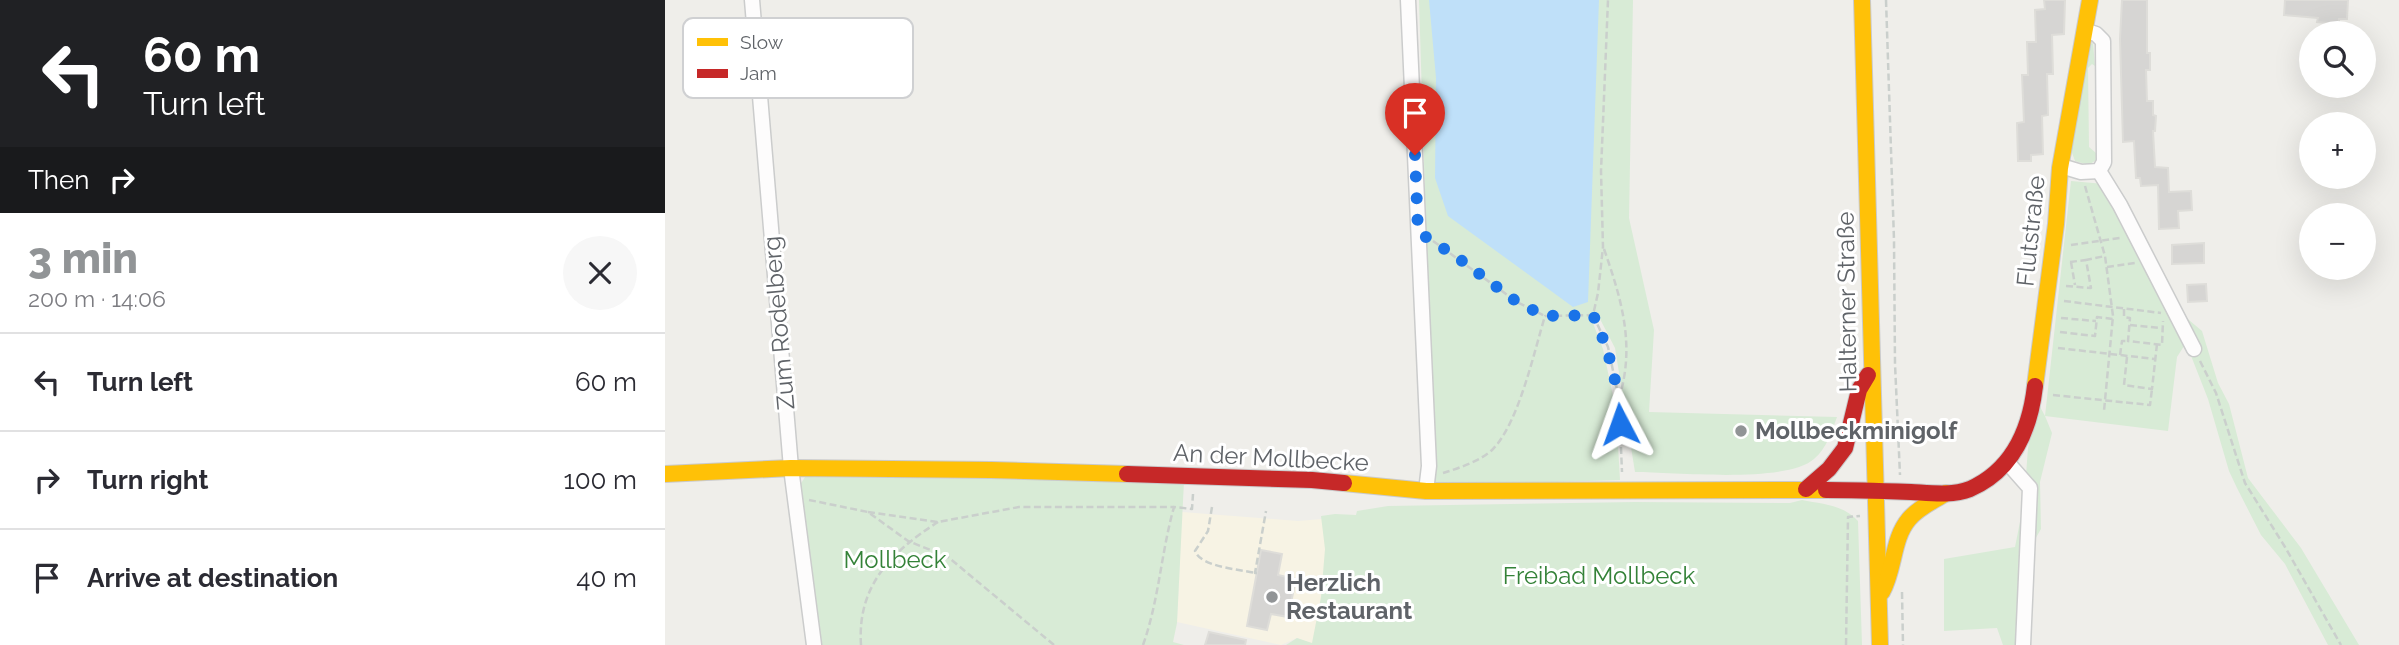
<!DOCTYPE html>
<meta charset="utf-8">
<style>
:root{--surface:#fff;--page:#f7f7f7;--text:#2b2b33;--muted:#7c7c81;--line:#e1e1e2;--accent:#919496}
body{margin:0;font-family:Raleway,sans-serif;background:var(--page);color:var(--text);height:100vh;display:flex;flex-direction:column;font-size:26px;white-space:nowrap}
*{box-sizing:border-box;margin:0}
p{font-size:23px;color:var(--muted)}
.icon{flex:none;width:38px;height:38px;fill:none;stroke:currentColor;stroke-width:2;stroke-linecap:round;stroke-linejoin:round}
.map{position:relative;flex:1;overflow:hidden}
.details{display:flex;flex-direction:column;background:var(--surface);width:665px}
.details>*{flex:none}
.top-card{background:#202124;color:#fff;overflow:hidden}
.tools{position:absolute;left:1634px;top:21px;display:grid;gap:14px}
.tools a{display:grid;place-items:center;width:77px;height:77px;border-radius:50%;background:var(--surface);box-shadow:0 7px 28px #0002;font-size:35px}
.pin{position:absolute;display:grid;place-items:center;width:60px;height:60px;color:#fff;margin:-72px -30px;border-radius:50% 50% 50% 0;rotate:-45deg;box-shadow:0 0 7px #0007}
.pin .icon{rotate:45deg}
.me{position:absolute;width:77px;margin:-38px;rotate:356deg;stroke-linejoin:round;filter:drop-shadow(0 0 5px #0008)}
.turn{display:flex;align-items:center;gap:24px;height:147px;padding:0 28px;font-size:32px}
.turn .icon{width:91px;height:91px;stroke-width:2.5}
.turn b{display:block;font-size:49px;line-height:60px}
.then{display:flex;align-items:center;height:66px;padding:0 28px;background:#0003;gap:14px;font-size:26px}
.round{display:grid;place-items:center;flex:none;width:74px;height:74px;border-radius:37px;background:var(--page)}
.overview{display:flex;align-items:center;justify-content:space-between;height:119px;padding:0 28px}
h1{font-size:42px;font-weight:800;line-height:52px;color:var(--accent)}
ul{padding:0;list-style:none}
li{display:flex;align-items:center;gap:21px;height:98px;padding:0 28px;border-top:2px solid var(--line)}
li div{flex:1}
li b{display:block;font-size:26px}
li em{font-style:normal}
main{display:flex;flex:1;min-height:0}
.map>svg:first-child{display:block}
</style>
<main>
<section class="details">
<div class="top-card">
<div class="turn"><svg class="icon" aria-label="left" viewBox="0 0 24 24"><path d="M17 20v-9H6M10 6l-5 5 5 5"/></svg><div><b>60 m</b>Turn left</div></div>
<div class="then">Then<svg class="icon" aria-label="right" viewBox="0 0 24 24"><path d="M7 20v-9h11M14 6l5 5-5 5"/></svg></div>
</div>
<div class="overview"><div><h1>3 min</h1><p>200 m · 14:06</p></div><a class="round"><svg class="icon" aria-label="close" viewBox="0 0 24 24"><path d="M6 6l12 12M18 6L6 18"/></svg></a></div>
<ul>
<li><svg class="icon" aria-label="left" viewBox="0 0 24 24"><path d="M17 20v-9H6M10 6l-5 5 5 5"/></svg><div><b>Turn left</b></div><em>60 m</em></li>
<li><svg class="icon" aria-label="right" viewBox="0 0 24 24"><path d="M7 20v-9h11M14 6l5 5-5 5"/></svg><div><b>Turn right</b></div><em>100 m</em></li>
<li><svg class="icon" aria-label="arrive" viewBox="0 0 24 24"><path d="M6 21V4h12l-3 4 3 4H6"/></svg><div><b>Arrive at destination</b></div><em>40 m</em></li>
</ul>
</section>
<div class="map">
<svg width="1734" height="645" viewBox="0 0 1734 645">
<rect width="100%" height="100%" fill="#efeeea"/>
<polygon fill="#f7f3e4" points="517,512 633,521 717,514 650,645 632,638 616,645 512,622"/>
<g fill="#d8ebd6">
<path d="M 754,0 L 968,0 L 964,218 L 989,330 L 984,412 L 1172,417 C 1166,433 1162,448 1149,459 C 1120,484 1010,472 970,472 L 950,348 L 935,319 L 926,318 L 938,349 L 951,410 L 955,480 L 769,486 Z"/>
<polygon points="1428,43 1430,66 1427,64 1423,68 1424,147 1431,153 1431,160 1424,165 1410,161 1406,150 1426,44"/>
<polygon points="1406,181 1439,184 1499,299 1537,331 1553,383 1564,404 1583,478 1636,548 1694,645 1663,645 1620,564 1596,535 1572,488 1564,471 1543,399 1521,343 1512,357 1503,431 1380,416 1387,433 1375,482 1376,529 1361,555 1353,645 1338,645 1332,628 1279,631 1279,559 1350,547 1359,502 1363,448 1373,403 1380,416"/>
<polygon points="140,477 519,481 512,623 508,642 519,645 155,645 135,485"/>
<path d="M 1137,500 C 1157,504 1179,505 1193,521 L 1197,645 L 621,645 L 632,638 L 647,643 L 656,597 L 660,549 L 656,516 L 670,514 L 691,515 L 692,511 L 723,506 L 970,502 L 1125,503 Z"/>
</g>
<polygon fill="#bfe0f9" points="764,0 934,0 923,302 908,307 783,216 770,178 771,78"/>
<g fill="#d6d5d3" stroke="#deddd9" stroke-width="2">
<polygon points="1379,0 1400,0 1399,34 1387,35 1388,74 1382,74 1383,115 1377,116 1378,154 1366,155 1366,161 1353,161 1352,123 1359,122 1357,75 1363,75 1362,42 1371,42 1370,10 1380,9"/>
<polygon points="1457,0 1482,0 1482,53 1485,53 1485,70 1481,70 1482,101 1488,101 1488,115 1491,116 1490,131 1488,131 1490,167 1503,168 1504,192 1526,191 1527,210 1513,211 1514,228 1494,229 1493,185 1476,186 1475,178 1471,178 1469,141 1458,142 1455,39"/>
<polygon points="1620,0 1683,0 1682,19 1674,19 1674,24 1652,22 1653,18 1619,15"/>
<polygon points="1539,243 1539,263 1507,264 1507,245"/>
<polygon points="1541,284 1542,301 1523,302 1522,285"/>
<polygon points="596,550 617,554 613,575 631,579 623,617 606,614 602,630 582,626"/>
<polygon points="544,632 581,640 580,645 540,645"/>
</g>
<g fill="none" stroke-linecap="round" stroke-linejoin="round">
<g stroke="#cbcccc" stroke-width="17">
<g id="street">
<polyline points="87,0 126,468 149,645"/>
<polyline points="743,0 764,466 761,491"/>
<polyline points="1396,166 1416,172 1434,171 1439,162 1438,41 1431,34 1422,31"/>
<polyline points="1434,171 1455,205 1529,349"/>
<polyline points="1342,462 1365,488 1358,645"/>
</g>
</g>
<g stroke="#cacacb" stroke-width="18">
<g id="slow">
<polyline points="1197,0 1215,645"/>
<polyline points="1370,386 1391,224 1395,168 1425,0"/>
<polyline points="0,474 126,468 326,470 462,474"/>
<polyline points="679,483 761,491 1161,490"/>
<path d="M 1217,592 C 1230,569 1227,539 1244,519 C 1254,507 1269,501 1281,493"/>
</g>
</g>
<g stroke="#cacacb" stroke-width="18">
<g id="jam">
<polyline points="462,474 647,480 679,483"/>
<polyline points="1141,489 1164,469 1180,448 1194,390 1203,375"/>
<path d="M 1161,490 C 1189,490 1218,491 1246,492 C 1265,493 1287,496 1305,489 C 1348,470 1365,429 1370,386"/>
</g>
</g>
<g stroke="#cacfcc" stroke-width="2.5" stroke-dasharray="7 3.5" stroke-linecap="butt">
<polyline points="1221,0 1229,240 1230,364 1235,475"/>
<polyline points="1420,186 1440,256 1448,316 1439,411"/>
<polyline points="768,241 852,302 880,316"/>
<polyline points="1406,245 1455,238"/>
<path d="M 939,249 C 956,298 970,343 955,395"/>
<polyline points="1405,262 1421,260"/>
<polyline points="1406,262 1410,285"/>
<polyline points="1442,267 1470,263"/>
<polyline points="1401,286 1426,288 1421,260 1440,256"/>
<polyline points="1399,301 1496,313"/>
<polyline points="1459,309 1459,317 1465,318 1463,341 1497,345 1498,321"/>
<polyline points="928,315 943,347 954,399 957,472"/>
<polyline points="1396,318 1431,321"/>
<polyline points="1465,325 1496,328"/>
<polyline points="1395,332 1430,336 1432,317 1448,319"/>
<polyline points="1393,348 1490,359"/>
<polyline points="1455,355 1457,341 1463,341"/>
<polyline points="1462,357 1459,385 1487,389 1492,344"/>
<polyline points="1535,361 1551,393 1580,483 1620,547 1676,645"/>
<polyline points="1388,395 1485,405 1487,389"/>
<path d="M 778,473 C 794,468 816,461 828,449 C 854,422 869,352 880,316 L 928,315 L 933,293 L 938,247 L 936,171 L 943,0"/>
<polyline points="144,500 203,512 243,541 283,557 389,645"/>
<path d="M 547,507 L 543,531 L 530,551 C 536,567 573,569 590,573"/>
<polyline points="203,512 273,522 354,507 509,507"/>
<polyline points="592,573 590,573 601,511"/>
<polyline points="1237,592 1238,645"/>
<path d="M 196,645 C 192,586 226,552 273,522"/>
<path d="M 478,645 C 494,600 496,553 509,507 L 527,509 L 528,494"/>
<polyline points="1181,645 1183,517 1195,516"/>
</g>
<use href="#street" stroke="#fdfcfc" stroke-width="14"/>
<use href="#slow" stroke="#ffc107" stroke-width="16"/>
<use href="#jam" stroke="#c62828" stroke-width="16"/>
</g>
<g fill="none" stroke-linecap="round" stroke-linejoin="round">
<path stroke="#1a73e8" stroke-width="12" stroke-dasharray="0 21.6" d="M 750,155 L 753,232 L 789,255 L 852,302 L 880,316 L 928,315 C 944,350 954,385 955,424"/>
</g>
<g fill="#919496" stroke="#fff" stroke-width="2.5">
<circle cx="1076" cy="431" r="7"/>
<circle cx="607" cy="597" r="7"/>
</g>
<g text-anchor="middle" stroke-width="6" stroke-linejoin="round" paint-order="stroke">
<g font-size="24" fill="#5f6368" stroke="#fff">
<text transform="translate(1366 231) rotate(-84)" y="8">Flutstraße</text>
<text transform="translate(1182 302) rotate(-91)" y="8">Halterner Straße</text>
<text transform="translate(114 323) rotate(-95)" y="8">Zum Rodelberg</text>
<text transform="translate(606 458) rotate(3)" y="8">An der Mollbecke</text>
</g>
<g font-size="24" font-weight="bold" fill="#5f6368" stroke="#fff" text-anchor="start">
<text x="1090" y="439">Mollbeckminigolf</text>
<text x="621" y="591">Herzlich<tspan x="621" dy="28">Restaurant</tspan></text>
</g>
<g font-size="24" fill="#348238" stroke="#fff">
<text x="230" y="568">Mollbeck</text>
<text x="934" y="584">Freibad Mollbeck</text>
</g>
</g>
<rect x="18" y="18" width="230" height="80" rx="10" fill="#fff" stroke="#cfd0d2" stroke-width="2"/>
<rect x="32" y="38" width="31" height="8" fill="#ffc107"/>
<rect x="32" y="69" width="31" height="9" fill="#c62828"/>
<g font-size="19" fill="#5f6368">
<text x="75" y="49">Slow</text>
<text x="75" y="80">Jam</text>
</g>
</svg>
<div class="tools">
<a><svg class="icon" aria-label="search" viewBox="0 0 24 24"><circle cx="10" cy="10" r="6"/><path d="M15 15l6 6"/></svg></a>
<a>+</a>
<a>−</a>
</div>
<div class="pin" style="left:750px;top:155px;background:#d93025"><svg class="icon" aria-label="arrive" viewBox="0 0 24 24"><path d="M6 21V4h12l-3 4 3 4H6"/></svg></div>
<svg class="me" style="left:955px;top:424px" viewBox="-20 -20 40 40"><path d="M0-17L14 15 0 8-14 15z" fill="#1a73e8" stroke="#fff" stroke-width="4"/></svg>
</div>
</main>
